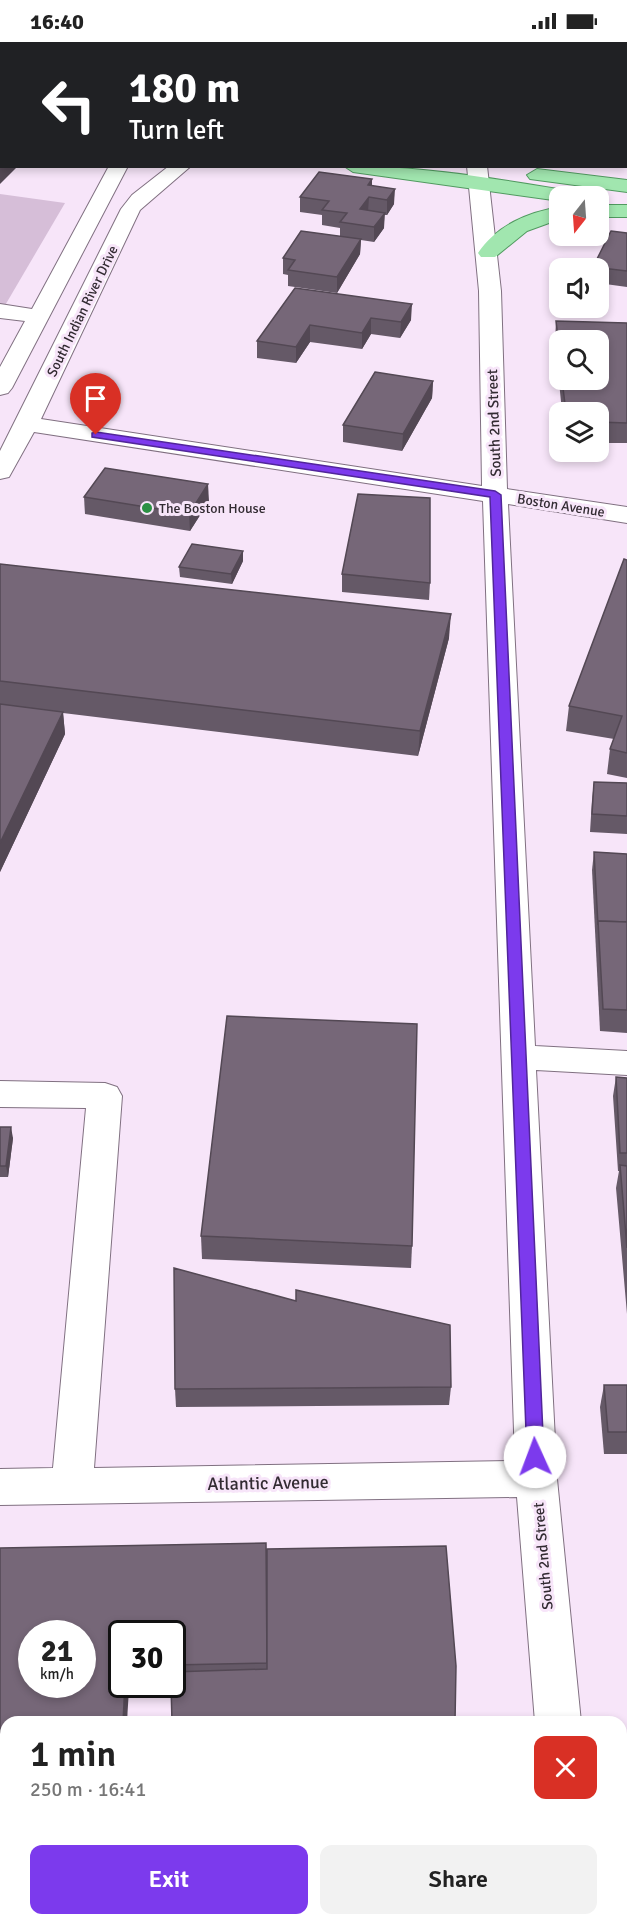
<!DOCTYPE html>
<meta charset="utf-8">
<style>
:root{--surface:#fff;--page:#f2f2f2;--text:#222;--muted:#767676;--accent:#7c3aed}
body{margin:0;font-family:Signika,sans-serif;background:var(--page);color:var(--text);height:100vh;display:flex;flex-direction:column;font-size:22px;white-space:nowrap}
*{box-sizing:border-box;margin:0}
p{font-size:20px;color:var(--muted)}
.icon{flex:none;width:33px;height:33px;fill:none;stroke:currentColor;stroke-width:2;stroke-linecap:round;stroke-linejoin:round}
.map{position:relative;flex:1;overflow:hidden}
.panel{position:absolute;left:0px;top:1674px;width:627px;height:210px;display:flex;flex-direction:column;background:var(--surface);border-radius:18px 18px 0 0;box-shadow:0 3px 9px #0003}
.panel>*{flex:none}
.hud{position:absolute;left:0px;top:0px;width:627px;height:126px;box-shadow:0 3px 9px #0003;background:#202124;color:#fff;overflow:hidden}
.needle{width:39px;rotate:197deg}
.buttons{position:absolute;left:549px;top:144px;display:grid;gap:12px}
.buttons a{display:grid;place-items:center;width:60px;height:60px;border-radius:12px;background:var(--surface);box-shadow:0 3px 9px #0003;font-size:30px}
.speed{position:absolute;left:18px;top:1578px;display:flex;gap:12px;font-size:30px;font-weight:700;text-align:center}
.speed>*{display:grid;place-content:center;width:78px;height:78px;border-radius:50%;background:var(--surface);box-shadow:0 3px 9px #0003;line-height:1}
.speed small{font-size:15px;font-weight:400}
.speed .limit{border:3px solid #111;border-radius:9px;background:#fff;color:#111}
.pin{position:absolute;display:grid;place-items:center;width:51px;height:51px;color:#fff;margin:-62px -26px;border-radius:50% 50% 50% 0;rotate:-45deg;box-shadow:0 0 6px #0007}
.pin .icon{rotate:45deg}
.me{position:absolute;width:66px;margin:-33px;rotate:358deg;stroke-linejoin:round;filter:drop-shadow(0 0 4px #0008)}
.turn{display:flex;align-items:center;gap:21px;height:126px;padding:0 30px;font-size:27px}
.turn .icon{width:78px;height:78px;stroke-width:2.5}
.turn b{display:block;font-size:42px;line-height:51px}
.round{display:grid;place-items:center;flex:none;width:63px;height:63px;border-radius:12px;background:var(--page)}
.summary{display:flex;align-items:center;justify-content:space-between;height:102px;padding:0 30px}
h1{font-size:36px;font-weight:600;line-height:45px}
.action{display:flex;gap:12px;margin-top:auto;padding:12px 30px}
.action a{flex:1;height:69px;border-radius:12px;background:var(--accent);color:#fff;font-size:24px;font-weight:600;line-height:69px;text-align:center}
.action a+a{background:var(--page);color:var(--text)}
.status{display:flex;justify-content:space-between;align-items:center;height:42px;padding:0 30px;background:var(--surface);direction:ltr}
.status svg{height:16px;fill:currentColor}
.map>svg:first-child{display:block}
</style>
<div class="status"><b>16:40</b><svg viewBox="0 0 49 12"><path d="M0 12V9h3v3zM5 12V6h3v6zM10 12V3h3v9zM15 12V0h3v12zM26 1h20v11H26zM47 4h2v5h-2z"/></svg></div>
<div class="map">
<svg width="627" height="1884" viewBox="0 0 627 1884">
<rect width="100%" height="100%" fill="#f7e5f9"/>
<polygon fill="#d6bed8" points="0,152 65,161 0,272"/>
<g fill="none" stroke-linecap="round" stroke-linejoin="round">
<g stroke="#807081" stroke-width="2">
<g id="minor">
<rect x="452" y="0" width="18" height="2"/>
<rect x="0" y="64" width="2" height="12"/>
<rect x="626" y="85" width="1" height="12"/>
<polygon points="109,124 128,124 12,346 8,351 0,353 0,325 25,279 0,276 0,262 32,267"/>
<polygon points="169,124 191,124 140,168 41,377 482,444 479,249 467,124 487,124 501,249 507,447 627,465 627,481 508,462 535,1004 627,1009 627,1033 536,1028 557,1437 581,1680 535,1680 517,1455 0,1463 0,1427 53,1426 86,1066 0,1065 0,1039 105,1041 117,1045 122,1054 94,1426 515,1419 483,459 34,390 9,435 0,437 0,409 121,167 132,153"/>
<rect x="552" y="1878" width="48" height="6"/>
</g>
</g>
<g stroke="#519a60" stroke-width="2">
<g id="major">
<polygon points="197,0 215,0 197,2"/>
<path d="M 344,124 C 421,124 489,136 565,148 L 572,150 L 575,154 L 560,154 L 560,159 L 353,130 Z"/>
<polygon points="537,127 627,138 627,150 530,137 527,133"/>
<rect x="598" y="163" width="29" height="12"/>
<path d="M 560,165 L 560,177 L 527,189 L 495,215 L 481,215 L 478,211 C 496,184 528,170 560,165 Z"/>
</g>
</g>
<use href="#minor" fill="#fff" fill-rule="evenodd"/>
<use href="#major" fill="#a1e6af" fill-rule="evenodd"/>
</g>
<g fill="#655967" fill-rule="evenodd">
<polygon points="603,0 627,0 627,3 626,3 626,2 604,2"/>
<rect x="626" y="7" width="1" height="28"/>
<polygon points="372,144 394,162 387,173 384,173 384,186 374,200 361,198 360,212 337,251 288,244 288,233 283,232 283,216 340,194 340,186 322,183 322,173 300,170 300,155"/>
<polygon points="627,191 627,245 598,241 598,226 593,226 593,225"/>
<polygon points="295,246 411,278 400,296 371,292 362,307 310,300 296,321 257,316 257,299"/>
<path d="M 556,279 L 627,281 L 627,401 L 598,401 L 598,370 L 562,370 L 555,299 ZM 560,298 L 598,338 L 560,338 Z"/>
<polygon points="433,339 432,356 402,409 343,400 343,383"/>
<polygon points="84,455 209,459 190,489 85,472"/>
<polygon points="627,518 627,736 607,732 610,707 614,697 566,689 569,664"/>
<polygon points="243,519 232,542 180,535 179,525"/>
<polygon points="0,522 449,596 418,714 63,671 65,692 0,830"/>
<polygon points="342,532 430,541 429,558 342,550"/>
<polygon points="594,740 627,741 627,792 590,790 592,758"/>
<polygon points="594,810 627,812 627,991 600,989 592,828"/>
<polygon points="616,1035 627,1036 627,1272 616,1146 619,1129 618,1129 613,1054"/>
<polygon points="0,1085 13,1096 8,1135 0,1135"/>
<polygon points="201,1194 412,1204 411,1226 202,1217"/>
<polygon points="604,1343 627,1343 627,1412 604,1412 600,1365"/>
<polygon points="451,1345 449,1363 176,1365 175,1347"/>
<path d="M 0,1506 L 267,1507 L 456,1624 L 171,1646 L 129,1646 L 6,1680 L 6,1878 L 0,1884 ZM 122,1592 L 172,1592 L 172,1642 L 122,1642 Z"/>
</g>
<g fill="#534854">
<polygon points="2,124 18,124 0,142 0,125"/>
<polygon points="372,137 372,152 369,155 368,170 360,167 368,143"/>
<polygon points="395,147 394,162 387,173 387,158"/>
<polygon points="385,171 384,186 374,200 374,185"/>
<polygon points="361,197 360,212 337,251 337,235"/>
<polygon points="412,262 411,278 400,296 401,280"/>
<polygon points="371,276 371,292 362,307 362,291"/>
<polygon points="310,283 310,300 296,321 296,305"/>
<polygon points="433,339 432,356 402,409 403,392"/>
<polygon points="208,442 209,459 190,489 189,472"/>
<polygon points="243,509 243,519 232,542 231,532"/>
<polygon points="451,572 449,596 418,714 420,689"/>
<polygon points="63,670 65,692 0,830 0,801"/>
<polygon points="11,1085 13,1096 8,1135 6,1124"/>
<polygon points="125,1642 128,1642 129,1646 127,1680 123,1680"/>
</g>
<g fill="#766778" stroke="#534854" stroke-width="1.5" fill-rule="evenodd">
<rect x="626" y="7" width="1" height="10"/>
<polygon points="0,87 2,87 2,124 0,125"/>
<polygon points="319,130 372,137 368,143 395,147 387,158 369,155 360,167 385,171 374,185 340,180 347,171 322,168 329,159 300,155"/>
<polygon points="301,189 361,197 337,235 288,228 295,218 283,216"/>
<polygon points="611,189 627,191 627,229 593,225"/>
<polygon points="295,246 412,262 401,280 371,276 362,291 310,283 296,305 257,299"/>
<polygon points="556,279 627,281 627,381 598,380 598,370 566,370 562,338 598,338 598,298 560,298 560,311"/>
<polygon points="375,330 433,339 403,392 343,383"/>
<polygon points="105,426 208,442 189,472 84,455"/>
<polygon points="358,452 430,456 430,541 342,532"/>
<polygon points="192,502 243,509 231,532 179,525"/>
<polygon points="624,517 627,518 627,711 610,707 622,674 569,664"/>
<polygon points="0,522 451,572 420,689 0,639"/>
<polygon points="0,662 63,670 0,801"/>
<polygon points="594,740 627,741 627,774 592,772"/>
<polygon points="594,810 627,812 627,880 598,879 598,883"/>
<polygon points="598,879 627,880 627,968 603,967"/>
<polygon points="227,974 417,982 412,1204 201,1194"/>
<polygon points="616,1035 627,1036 627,1111 620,1111"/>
<polygon points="0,1085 11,1085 6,1124 0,1124"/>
<polygon points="620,1123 627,1124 627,1206"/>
<polygon points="174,1226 296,1259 296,1248 450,1283 451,1345 175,1347"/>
<polygon points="604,1343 627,1343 627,1390 608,1390"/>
<path d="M 266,1501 L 267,1621 L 172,1623 L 172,1592 L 122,1592 L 122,1642 L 125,1642 L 123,1680 L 6,1680 L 6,1878 L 467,1878 L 468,1884 L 0,1884 L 0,1506 ZM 32,1592 L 82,1592 L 82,1642 L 32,1642 Z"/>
<polygon points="446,1504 456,1624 455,1680 172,1680 171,1642 172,1642 172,1630 267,1627 267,1507"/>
</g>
<polygon fill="#7c3aed" stroke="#51269a" stroke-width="1.5" points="96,390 495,449 501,453 544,1415 541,1420 535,1423 529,1420 527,1415 490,455 92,395 92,391"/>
<circle fill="#2c9044" stroke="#f7e5f9" stroke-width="2" cx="147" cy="466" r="6"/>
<g text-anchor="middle" stroke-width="6" stroke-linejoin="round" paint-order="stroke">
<g font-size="14" fill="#322b32" stroke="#f7e5f9">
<text transform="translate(82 269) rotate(-64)" y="5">South Indian River Drive</text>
<text transform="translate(561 463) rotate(9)" y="5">Boston Avenue</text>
</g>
<g font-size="14" fill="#322b32" stroke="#f7e5f9" text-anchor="start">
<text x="159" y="471">The Boston House</text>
</g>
<g font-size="15" fill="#322b32" stroke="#f7e5f9">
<text transform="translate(494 381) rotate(-92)" y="5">South 2nd Street</text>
<text transform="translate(543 1514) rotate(-95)" y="5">South 2nd Street</text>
</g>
<g font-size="18" fill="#322b32" stroke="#f7e5f9">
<text transform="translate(268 1441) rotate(-1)" y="6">Atlantic Avenue</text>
</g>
</g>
</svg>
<div class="buttons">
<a><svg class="needle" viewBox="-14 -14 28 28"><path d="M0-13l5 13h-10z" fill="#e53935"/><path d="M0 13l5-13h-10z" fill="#767676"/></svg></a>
<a><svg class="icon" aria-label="sound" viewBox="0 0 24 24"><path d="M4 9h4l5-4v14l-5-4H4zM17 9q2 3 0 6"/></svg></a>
<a><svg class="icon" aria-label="search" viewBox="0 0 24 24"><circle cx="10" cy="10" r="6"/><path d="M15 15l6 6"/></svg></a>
<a><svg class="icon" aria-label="layers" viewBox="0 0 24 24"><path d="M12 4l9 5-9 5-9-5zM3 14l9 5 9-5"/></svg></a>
</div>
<div class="speed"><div>21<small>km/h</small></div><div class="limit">30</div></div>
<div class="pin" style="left:96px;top:393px;background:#d93025"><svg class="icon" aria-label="arrive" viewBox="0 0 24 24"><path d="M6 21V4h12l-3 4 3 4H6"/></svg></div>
<svg class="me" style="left:535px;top:1415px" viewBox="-20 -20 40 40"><circle r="19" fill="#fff"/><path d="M0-13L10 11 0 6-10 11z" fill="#7c3aed"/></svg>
<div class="hud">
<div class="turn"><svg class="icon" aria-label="left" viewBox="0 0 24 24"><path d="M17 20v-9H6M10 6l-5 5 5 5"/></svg><div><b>180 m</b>Turn left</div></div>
</div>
<section class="panel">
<div class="summary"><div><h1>1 min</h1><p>250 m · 16:41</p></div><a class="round" style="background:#d93025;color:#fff"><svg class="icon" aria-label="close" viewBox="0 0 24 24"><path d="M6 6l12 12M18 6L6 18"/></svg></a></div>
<div class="action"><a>Exit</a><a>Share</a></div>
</section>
</div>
